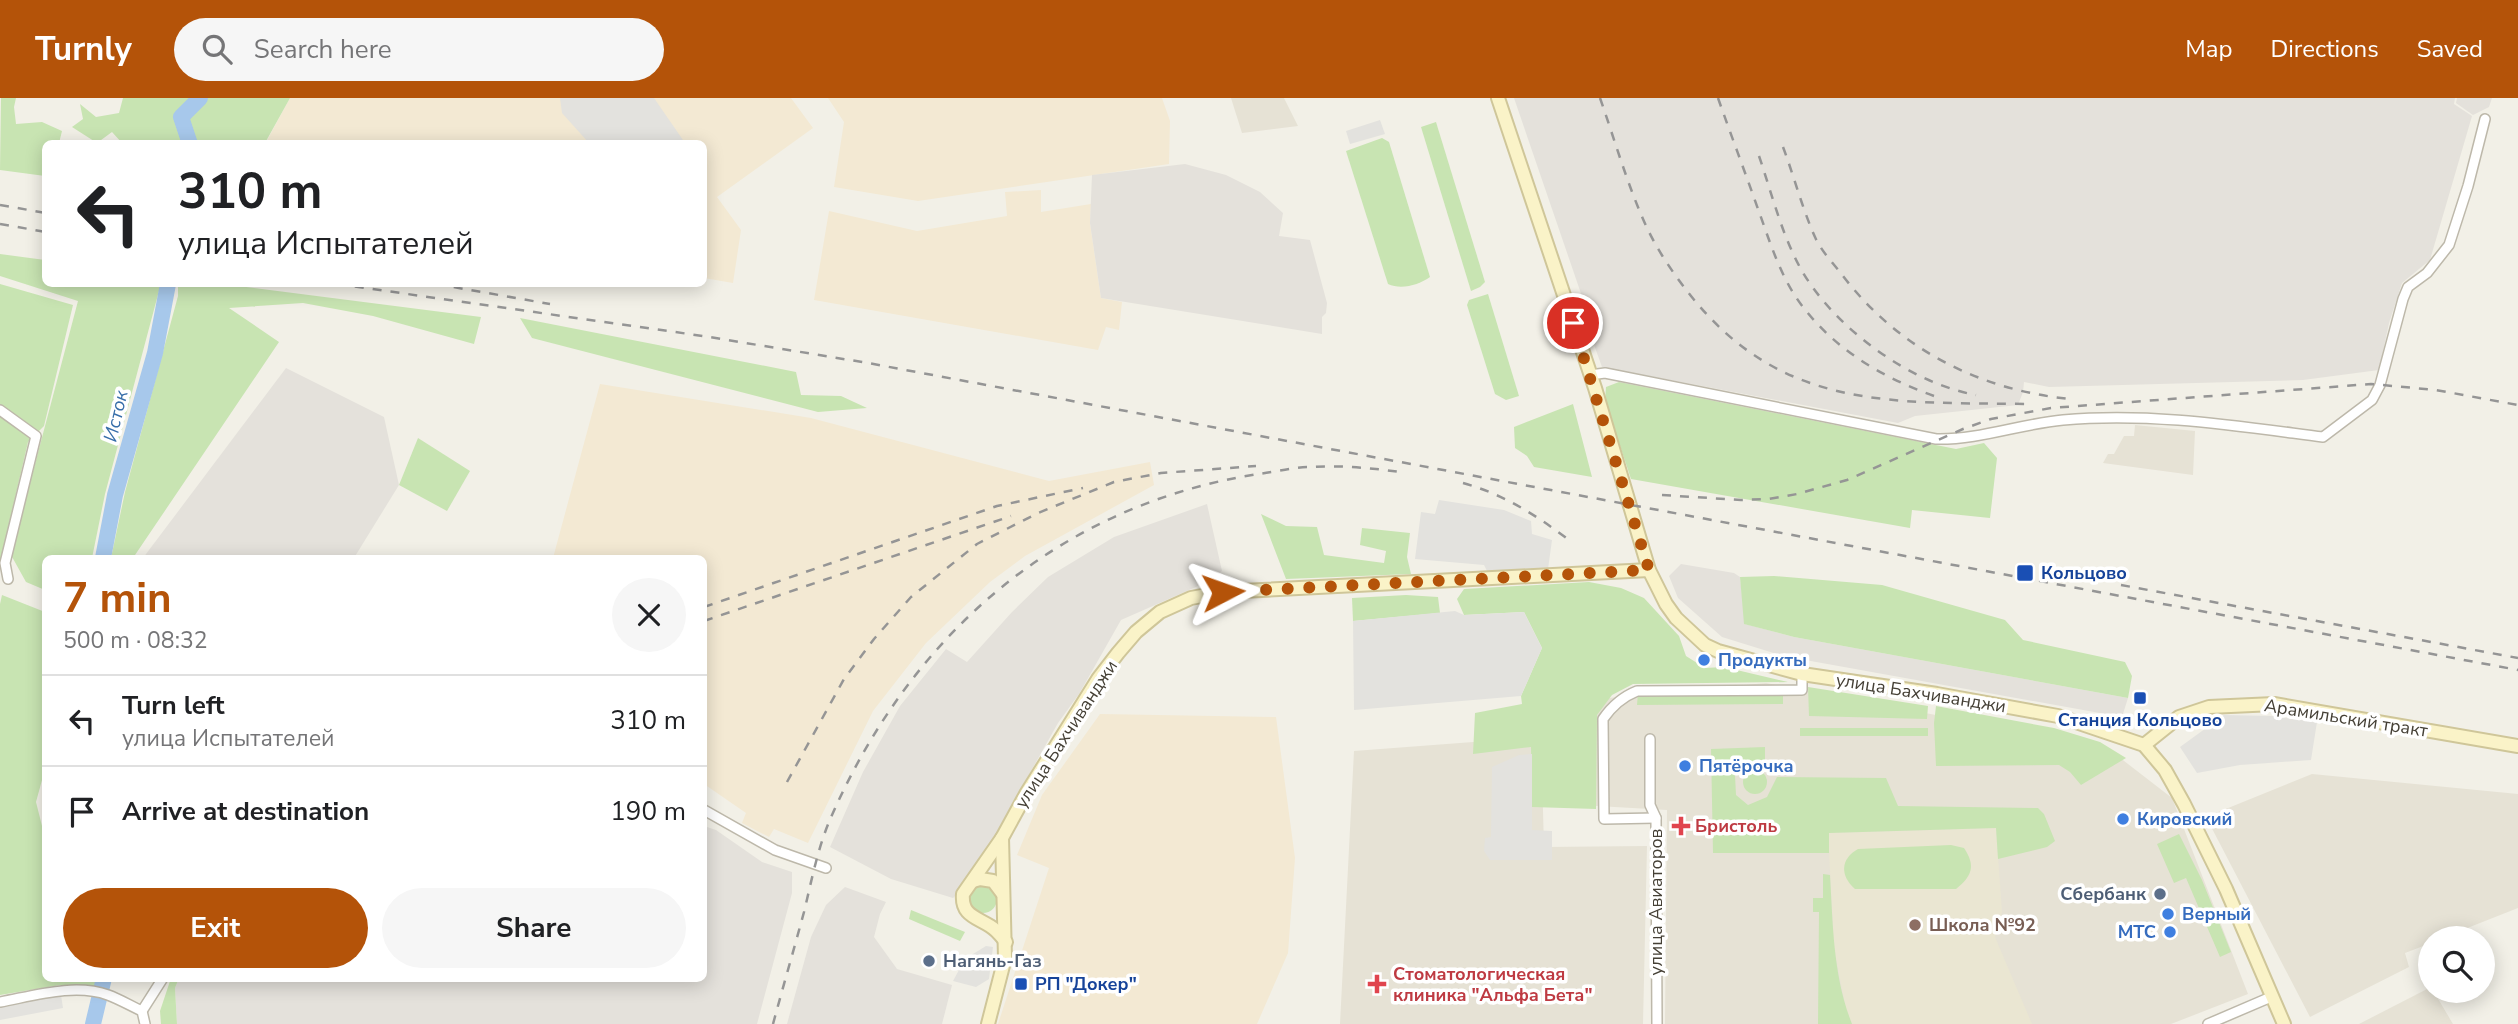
<!DOCTYPE html>
<meta charset="utf-8">
<style>
:root{--surface:#fff;--page:#f6f6f6;--text:#202124;--muted:#757577;--line:#e0e0e0;--accent:#b45309}
body{margin:0;font-family:"Nunito Sans",sans-serif;background:var(--page);color:var(--text);height:100vh;display:flex;flex-direction:column;font-size:26px;white-space:nowrap}
*{box-sizing:border-box;margin:0}
p{font-size:23px;color:var(--muted)}
.icon{flex:none;width:38px;height:38px;fill:none;stroke:currentColor;stroke-width:2;stroke-linecap:round;stroke-linejoin:round}
.map{position:relative;flex:1;overflow:hidden}
.side{position:absolute;left:42px;top:457px;width:665px;height:427px;display:flex;flex-direction:column;background:var(--surface);border-radius:10px;box-shadow:0 4px 18px #0003}
.side>*{flex:none}
.hud{position:absolute;left:42px;top:42px;width:665px;height:147px;border-radius:10px;box-shadow:0 4px 18px #0003;background:#fff;color:var(--text);overflow:hidden}
.controls{position:absolute;left:2418px;top:828px;display:grid;gap:14px}
.controls a{display:grid;place-items:center;width:77px;height:77px;border-radius:50%;background:var(--surface);box-shadow:0 4px 18px #0003;font-size:35px}
.pin{position:absolute;display:grid;place-items:center;width:60px;height:60px;color:#fff;margin:-30px;border:4px solid #fff;border-radius:50%;box-shadow:0 2px 7px #0007}
.me{position:absolute;width:77px;margin:-38px;rotate:86deg;stroke-linejoin:round;filter:drop-shadow(0 0 5px #0008)}
.turn{display:flex;align-items:center;gap:24px;height:147px;padding:0 21px;font-size:32px}
.turn .icon{width:91px;height:91px;stroke-width:2.5}
.turn b{display:block;font-size:49px;line-height:60px}
.round{display:grid;place-items:center;flex:none;width:74px;height:74px;border-radius:37px;background:var(--page)}
.summary{display:flex;align-items:center;justify-content:space-between;height:119px;padding:0 21px}
h1{font-size:42px;font-weight:700;line-height:52px;color:var(--accent)}
.cta{display:flex;gap:14px;margin-top:auto;padding:14px 21px}
.cta a{flex:1;height:80px;border-radius:42px;background:var(--accent);color:#fff;font-size:28px;font-weight:700;line-height:80px;text-align:center}
.cta a+a{background:var(--page);color:var(--text)}
ul{padding:0;list-style:none}
li{display:flex;align-items:center;gap:21px;height:91px;padding:0 21px;border-top:2px solid var(--line)}
li div{flex:1}
li b{display:block;font-size:26px}
li em{font-style:normal}
header{display:flex;align-items:center;gap:42px;box-sizing:border-box;height:98px;padding:0 35px;background:var(--accent);color:#fff}
header strong{font-size:33px}
nav{display:flex;gap:38px;margin-inline-start:auto;font-size:24px}
.search{width:490px;height:63px;background:var(--page);display:flex;align-items:center;gap:18px;box-sizing:border-box;padding:0 24px;border-radius:38px;color:var(--muted);font-size:26px}
.map>svg:first-child{display:block}
</style>
<header>
<strong>Turnly</strong>
<div class="search"><svg class="icon" aria-label="search" viewBox="0 0 24 24"><circle cx="10" cy="10" r="6"/><path d="M15 15l6 6"/></svg>Search here</div>
<nav><a>Map</a><a>Directions</a><a>Saved</a></nav>
</header>
<div class="map">
<svg width="2518" height="926" viewBox="0 0 2518 926">
<rect width="100%" height="100%" fill="#f2f0e7"/>
<g fill="#e6e2d5">
<polygon points="1231,0 1284,0 1298,28 1242,35"/>
<polygon points="2135,327 2195,333 2193,377 2103,365 2108,356 2114,356 2124,338 2134,338"/>
<polygon points="1766,585 2106,649 2172,700 2248,896 2171,926 1665,926 1667,712 1580,707 1566,604"/>
<polygon points="1541,639 1544,749 1647,748 1643,926 1340,926 1354,653"/>
<polygon points="2312,676 2518,696 2518,810 2442,840 2431,840 2431,845 2405,855 2409,869 2310,919 2206,719"/>
<polygon points="2431,889 2453,926 2359,926"/>
</g>
<g fill="#f3e9d3">
<polygon points="290,0 791,0 813,30 717,99 741,132 733,185 704,180 704,46 265,46"/>
<polygon points="828,0 1162,0 1170,23 1169,66 918,103 834,89 844,24"/>
<polygon points="1041,92 1041,114 1091,106 1090,125 1101,200 1122,204 1119,232 1106,229 1098,252 814,202 829,113 917,133 1007,118 1005,94"/>
<polygon points="600,286 811,320 1049,383 1150,364 1154,387 1025,458 990,484 926,545 873,613 808,745 774,731 769,739 742,725 746,715 704,686 704,460 553,460"/>
<polygon points="1100,616 1276,619 1295,760 1288,855 1257,926 998,926 1049,770 1017,757 1042,697"/>
</g>
<g fill="#e4e1db">
<polygon points="1514,0 2455,0 2454,6 2472,18 2430,162 2402,185 2389,225 2379,272 2303,282 2049,289 2024,284 2023,294 2018,307 1915,318 1898,325 1602,269 1588,230 1587,213"/>
<polygon points="2457,0 2492,0 2489,9 2473,17 2456,5"/>
<polygon points="1185,66 1226,77 1260,94 1283,115 1279,138 1310,142 1327,205 1326,215 1322,219 1322,236 1101,200 1090,125 1092,77"/>
<polygon points="286,270 384,319 399,387 354,460 143,460"/>
<polygon points="1207,406 1222,473 1196,489 1121,522 1079,596 1058,625 985,755 959,794 953,800 891,781 830,749 863,674 900,608 946,551 967,564 1012,514 1048,479 1114,439"/>
<polygon points="1681,466 1734,475 1740,479 1745,526 1794,539 2128,600 2122,619 1783,558 1722,539 1678,500 1669,478"/>
<polygon points="704,728 716,732 762,764 792,774 792,795 757,926 177,926 175,890 179,880 704,880"/>
<polygon points="845,789 886,804 880,816 874,839 897,871 952,887 942,926 787,926 811,839 826,807"/>
</g>
<polygon fill="#eae6d2" points="1996,730 2002,814 1995,839 2032,926 1852,926 1846,912 1834,850 1828,735"/>
<g fill="#c8e4b2">
<polygon points="1,0 16,0 14,9 16,26 42,24 62,33 59,45 46,46 45,78 0,72"/>
<polygon points="123,0 290,0 265,45 122,45 112,34 97,45 72,29 83,21 80,6 96,19 119,15"/>
<polygon points="1436,24 1485,184 1480,189 1471,193 1421,29"/>
<path d="M 1382,40 L 1389,44 L 1430,179 C 1419,187 1401,192 1388,186 L 1346,53 Z"/>
<polygon points="0,156 45,162 46,186 151,186 160,189 105,396 92,460 46,460 45,492 26,484 11,457 78,203 0,178"/>
<polygon points="0,186 73,207 44,328 28,344 0,465"/>
<polygon points="178,186 223,186 481,219 474,246 373,218 303,205 229,210 279,244 133,460 111,460 125,394 178,198"/>
<polygon points="1488,196 1519,298 1506,302 1495,296 1467,207 1469,202"/>
<polygon points="520,220 796,274 801,297 841,298 867,310 818,314 532,240"/>
<polygon points="1619,284 1956,351 1984,345 1997,360 1990,420 1912,412 1910,430 1631,381 1605,302 1606,289"/>
<polygon points="1573,306 1592,379 1534,369 1527,358 1515,350 1514,329"/>
<polygon points="418,340 470,373 447,413 399,387"/>
<polygon points="1261,416 1286,428 1317,429 1324,457 1384,465 1386,453 1360,447 1362,430 1410,435 1407,459 1411,476 1286,481"/>
<polygon points="1774,478 1882,487 2005,522 2023,542 2125,564 2132,578 2128,600 1794,539 1744,526 1740,479"/>
<polygon points="1589,484 1621,490 1644,500 1679,538 1686,558 1705,570 1724,569 1788,584 1633,586 1612,597 1597,617 1596,711 1532,709 1531,649 1473,656 1475,615 1522,606 1521,598 1542,550 1524,514 1464,517 1457,501 1464,491"/>
<polygon points="2,497 45,514 45,671 36,704 45,740 46,880 97,880 96,888 60,887 0,897 0,506"/>
<polygon points="1406,497 1438,499 1440,515 1353,523 1352,500"/>
<polygon points="1808,589 1928,608 1927,621 1809,618"/>
<polygon points="1783,594 1783,606 1637,607 1638,595"/>
<polygon points="1936,608 2054,630 2100,644 2126,660 2081,687 2070,674 2059,667 1936,668 1934,625"/>
<rect x="1800" y="630" width="128" height="8"/>
<polygon points="1765,649 1765,664 1749,664 1735,677 1736,697 1748,707 1767,699 1777,679 1886,680 1898,708 2038,710 2044,716 2055,743 2047,749 1998,761 1996,730 1829,735 1829,755 1713,755 1711,651"/>
<circle cx="1755" cy="684" r="12"/>
<polygon points="2179,736 2202,782 2231,854 2220,859 2186,780 2174,785 2157,746"/>
<path d="M 1951,747 L 1964,750 C 1976,768 1972,778 1956,791 L 1855,791 C 1840,778 1840,761 1858,751 Z"/>
<path d="M 1823,776 L 1830,777 C 1833,827 1833,878 1852,926 L 1818,926 L 1819,814 L 1813,814 L 1813,800 L 1823,800 Z"/>
<circle cx="983" cy="801" r="14"/>
<polygon points="911,812 965,834 960,843 909,821"/>
<polygon points="171,880 179,880 175,890 177,926 161,926 160,913"/>
</g>
<g fill="#e3e2de">
<polygon points="560,0 654,0 685,45 589,45 562,15"/>
<polygon points="1380,22 1385,36 1350,46 1346,33"/>
<polygon points="1439,402 1504,412 1531,423 1532,436 1552,442 1548,471 1488,475 1484,467 1415,461 1421,414 1435,416"/>
<polygon points="1455,513 1464,517 1524,514 1542,550 1521,598 1354,612 1353,523"/>
<polygon points="2224,617 2271,618 2317,624 2311,662 2240,667 2197,675 2180,649"/>
<polygon points="1532,656 1532,732 1552,733 1552,762 1490,762 1484,753 1485,740 1491,739 1492,669 1519,657"/>
<polygon points="986,848 993,849 989,881 976,889 953,883 965,861"/>
<polygon points="61,897 63,910 0,922 0,907"/>
</g>
<g fill="none" stroke-linecap="round" stroke-linejoin="round">
<g stroke="#a7c8eb" stroke-width="16">
<polyline points="190,46 181,19 200,0"/>
<polyline points="103,460 115,397 155,255 168,186"/>
<polyline points="93,926 104,880"/>
</g>
<g stroke="#bdb8aa" stroke-width="12">
<g id="street">
<path d="M 1590,277 L 1605,275 L 1936,341 C 1979,342 2020,326 2063,322 C 2150,314 2237,328 2323,339 L 2372,302 L 2380,287 L 2403,201 L 2408,189 L 2427,175 L 2449,147 L 2468,88 L 2485,21"/>
<polyline points="0,312 36,338 5,465 8,481"/>
<polyline points="1650,641 1650,707 1656,720 1657,926"/>
<polyline points="704,712 775,752 826,770"/>
<path d="M 1656,720 L 1604,721 L 1603,621 C 1612,608 1622,599 1637,593 L 1802,592 L 1802,576"/>
<path d="M 0,904 C 33,898 75,885 108,897 C 119,901 131,908 142,913 L 145,926"/>
<polyline points="142,913 163,880"/>
<polyline points="2208,926 2271,899"/>
</g>
</g>
<g stroke="#cfc699" stroke-width="16">
<g id="secondary">
<polyline points="1498,0 1595,290 1649,472 1666,506 1676,520 1705,547 1718,553 1802,576 1937,596 2058,618 2144,647 2165,672 2184,706 2226,791 2284,926"/>
<polyline points="2144,647 2179,619 2209,609 2274,606 2518,648"/>
<polyline points="973,783 980,781 993,783 1002,795"/>
<path d="M 1006,844 C 1001,838 997,832 990,828 C 976,819 961,817 963,796 L 1002,740 L 1026,696 L 1098,581 L 1118,555 L 1136,534 L 1160,514 L 1191,500 L 1223,494 L 1649,472"/>
<polyline points="988,926 1005,860 1002,740"/>
</g>
</g>
<use href="#street" stroke="#fff" stroke-width="9"/>
<use href="#secondary" stroke="#faf3c8" stroke-width="12"/>
<g stroke="#959595" stroke-width="2.5" stroke-dasharray="9 9" stroke-linecap="butt">
<path d="M 1600,0 C 1614,40 1626,82 1643,121 C 1655,149 1672,174 1691,198 C 1783,313 1893,304 2027,306"/>
<path d="M 1718,0 C 1731,37 1745,74 1758,111 C 1770,144 1781,181 1803,209 C 1836,252 1883,280 1934,298"/>
<path d="M 1783,49 C 1794,78 1802,110 1815,139 C 1821,153 1834,166 1843,178 C 1899,251 1979,292 2070,301"/>
<path d="M 1759,58 C 1772,96 1782,138 1802,173 C 1836,231 1910,285 1976,297"/>
<polyline points="0,107 46,115"/>
<polyline points="0,126 46,134"/>
<polyline points="337,186 703,238 868,265 2518,572"/>
<polyline points="436,186 550,206"/>
<path d="M 1463,385 C 1503,396 1536,417 1569,442"/>
<polyline points="1662,397 1741,402 1769,401 1797,396 1847,382 1963,331 1991,321 2051,310 2371,286 2436,292 2518,307"/>
<polyline points="2121,487 2518,560"/>
<polyline points="704,509 997,408 1083,390"/>
<polyline points="704,523 1011,418"/>
<polyline points="787,684 844,581 874,541 911,499 977,446 1038,415 1114,384 1161,375 1256,368"/>
<path d="M 773,926 C 783,889 794,851 804,814 C 812,781 818,748 832,717 C 912,536 1059,407 1258,376 C 1275,374 1293,369 1311,369 C 1340,367 1371,370 1400,374"/>
</g>
</g>
<g fill="none" stroke-linecap="round" stroke-linejoin="round">
<polyline stroke="#b45309" stroke-width="12" stroke-dasharray="0 21.6" points="1223,494 1649,472 1573,225"/>
</g>
<g fill="#1a4fb4" stroke="#fff" stroke-width="2.5">
<rect x="2016" y="466" width="18" height="18" rx="3.5"/>
<rect x="2133" y="593" width="14" height="14" rx="3.5"/>
<rect x="1014" y="879" width="14" height="14" rx="3.5"/>
</g>
<g fill="#3f7fe0" stroke="#fff" stroke-width="2.5">
<circle cx="1704" cy="562" r="7"/>
<circle cx="1685" cy="668" r="7"/>
<circle cx="2123" cy="721" r="7"/>
<circle cx="2168" cy="816" r="7"/>
<circle cx="2170" cy="834" r="7"/>
</g>
<g fill="#e0444e" stroke="#fff" stroke-width="2.5">
<path d="M1677.5 717.5h7v7h7v7h-7v7h-7v-7h-7v-7h7z"/>
<path d="M1373.5 875.5h7v7h7v7h-7v7h-7v-7h-7v-7h7z"/>
</g>
<g fill="#5c6f8a" stroke="#fff" stroke-width="2.5">
<circle cx="2160" cy="796" r="7"/>
<circle cx="929" cy="863" r="7"/>
</g>
<circle fill="#8d6e63" stroke="#fff" stroke-width="2.5" cx="1915" cy="827" r="7"/>
<g text-anchor="middle" stroke-width="7" stroke-linejoin="round" paint-order="stroke">
<g font-size="18" font-weight="bold" fill="#164399" stroke="#fff" text-anchor="start">
<text x="2041" y="481">Кольцово</text>
<text x="2140" y="628" text-anchor="middle">Станция Кольцово</text>
<text x="1035" y="892">РП "Докер"</text>
</g>
<g font-size="18" font-weight="bold" fill="#366cbe" stroke="#fff" text-anchor="start">
<text x="1718" y="568">Продукты</text>
<text x="1699" y="674">Пятёрочка</text>
<text x="2137" y="727">Кировский</text>
<text x="2182" y="822">Верный</text>
<text x="2156" y="840" text-anchor="end">МТС</text>
</g>
<g font-size="18" fill="#454036" stroke="#fff">
<text transform="translate(1921 595) rotate(9)" y="6">улица Бахчиванджи</text>
<text transform="translate(2346 620) rotate(9)" y="6">Арамильский тракт</text>
<text transform="translate(1066 636) rotate(-57)" y="6">улица Бахчиванджи</text>
<text transform="translate(1656 804) rotate(-90)" y="6">улица Авиаторов</text>
</g>
<g font-size="18" font-weight="bold" fill="#be3a42" stroke="#fff" text-anchor="start">
<text x="1695" y="734">Бристоль</text>
<text x="1393" y="882">Стоматологическая<tspan x="1393" dy="21">клиника "Альфа Бета"</tspan></text>
</g>
<g font-size="18" font-weight="bold" fill="#4e5e75" stroke="#fff" text-anchor="end">
<text x="2146" y="802">Сбербанк</text>
<text x="943" y="869" text-anchor="start">Нагянь-Газ</text>
</g>
<g font-size="18" font-weight="bold" fill="#785e54" stroke="#fff" text-anchor="start">
<text x="1929" y="833">Школа №92</text>
</g>
<g font-size="19" font-style="italic" fill="#376ea9" stroke="#fff">
<text transform="translate(115 318) rotate(-77)" y="7">Исток</text>
</g>
</g>
</svg>
<div class="controls">
<a><svg class="icon" aria-label="search" viewBox="0 0 24 24"><circle cx="10" cy="10" r="6"/><path d="M15 15l6 6"/></svg></a>
</div>
<div class="pin" style="left:1573px;top:225px;background:#d93025"><svg class="icon" aria-label="arrive" viewBox="0 0 24 24"><path d="M6 21V4h12l-3 4 3 4H6"/></svg></div>
<svg class="me" style="left:1223px;top:494px" viewBox="-20 -20 40 40"><path d="M0-17L14 15 0 8-14 15z" fill="#b45309" stroke="#fff" stroke-width="4"/></svg>
<div class="hud">
<div class="turn"><svg class="icon" aria-label="left" viewBox="0 0 24 24"><path d="M17 20v-9H6M10 6l-5 5 5 5"/></svg><div><b>310 m</b>улица Испытателей</div></div>
</div>
<section class="side">
<div class="summary"><div><h1>7 min</h1><p>500 m · 08:32</p></div><a class="round"><svg class="icon" aria-label="close" viewBox="0 0 24 24"><path d="M6 6l12 12M18 6L6 18"/></svg></a></div>
<ul>
<li><svg class="icon" aria-label="left" viewBox="0 0 24 24"><path d="M17 20v-9H6M10 6l-5 5 5 5"/></svg><div><b>Turn left</b><p>улица Испытателей</p></div><em>310 m</em></li>
<li><svg class="icon" aria-label="arrive" viewBox="0 0 24 24"><path d="M6 21V4h12l-3 4 3 4H6"/></svg><div><b>Arrive at destination</b></div><em>190 m</em></li>
</ul>
<div class="cta"><a>Exit</a><a>Share</a></div>
</section>
</div>
